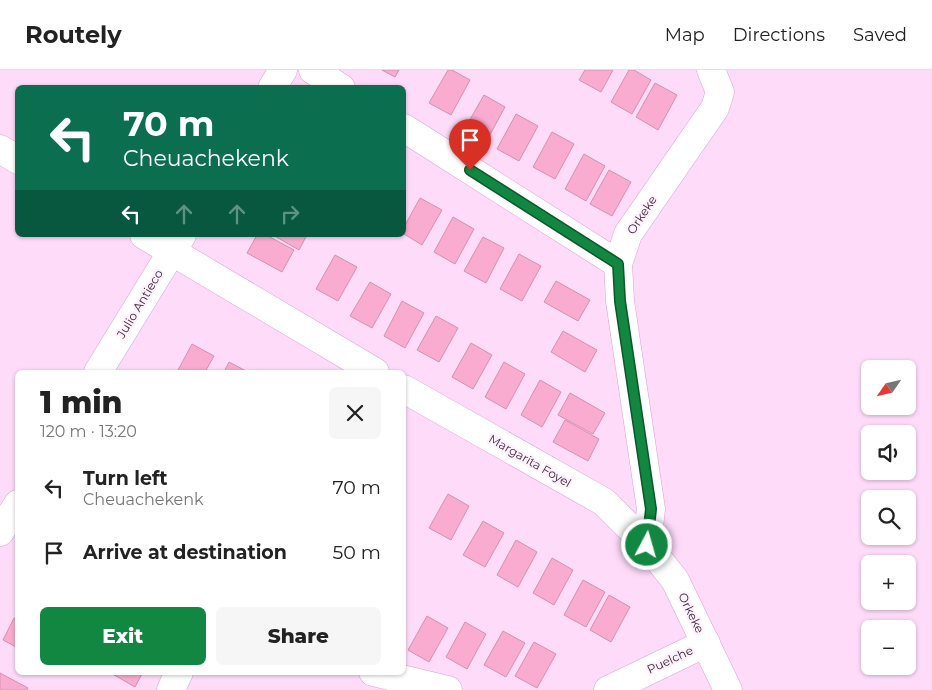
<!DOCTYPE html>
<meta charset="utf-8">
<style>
:root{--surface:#fff;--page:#f6f6f6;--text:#222;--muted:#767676;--line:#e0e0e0;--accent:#118741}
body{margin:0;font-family:Montserrat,sans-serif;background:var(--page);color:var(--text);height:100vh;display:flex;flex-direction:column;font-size:19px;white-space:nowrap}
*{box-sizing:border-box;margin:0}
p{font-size:16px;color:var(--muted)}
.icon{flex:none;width:28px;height:28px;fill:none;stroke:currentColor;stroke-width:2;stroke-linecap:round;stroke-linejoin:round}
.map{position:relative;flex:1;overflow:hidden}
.panel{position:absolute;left:15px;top:300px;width:391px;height:305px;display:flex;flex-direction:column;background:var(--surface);border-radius:8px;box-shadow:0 1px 4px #0004}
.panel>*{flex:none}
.hud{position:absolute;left:15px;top:15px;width:391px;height:152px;border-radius:8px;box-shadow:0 1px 4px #0004;background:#0b6e4f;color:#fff;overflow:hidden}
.needle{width:32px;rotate:236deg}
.tools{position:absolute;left:861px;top:290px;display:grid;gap:10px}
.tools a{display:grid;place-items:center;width:55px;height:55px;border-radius:8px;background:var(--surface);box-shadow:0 1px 4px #0004;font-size:25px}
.pin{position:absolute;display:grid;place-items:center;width:42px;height:42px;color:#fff;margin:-51px -21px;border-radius:50% 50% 50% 0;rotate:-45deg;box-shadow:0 0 5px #0007}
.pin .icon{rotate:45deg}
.me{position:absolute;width:55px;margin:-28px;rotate:6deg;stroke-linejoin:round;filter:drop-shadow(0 0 4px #0008)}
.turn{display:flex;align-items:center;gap:18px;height:105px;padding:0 25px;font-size:22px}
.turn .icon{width:65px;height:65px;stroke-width:2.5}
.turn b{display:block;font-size:35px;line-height:42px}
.lanes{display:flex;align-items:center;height:48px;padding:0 25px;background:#0003;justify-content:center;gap:25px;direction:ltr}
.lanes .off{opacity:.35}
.round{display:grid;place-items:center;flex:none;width:52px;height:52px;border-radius:8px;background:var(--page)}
.summary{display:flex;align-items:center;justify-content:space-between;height:85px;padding:0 25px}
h1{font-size:30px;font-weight:800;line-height:38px}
.cta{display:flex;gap:10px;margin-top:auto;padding:10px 25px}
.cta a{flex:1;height:58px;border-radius:8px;background:var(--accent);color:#fff;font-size:20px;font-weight:800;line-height:58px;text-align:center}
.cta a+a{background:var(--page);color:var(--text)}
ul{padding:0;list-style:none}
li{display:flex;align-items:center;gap:15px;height:65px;padding:0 25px}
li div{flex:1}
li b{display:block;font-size:19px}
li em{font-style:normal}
header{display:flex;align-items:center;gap:30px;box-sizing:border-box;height:70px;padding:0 25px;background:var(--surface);border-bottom:1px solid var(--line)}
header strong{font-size:24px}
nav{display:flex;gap:28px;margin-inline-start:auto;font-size:18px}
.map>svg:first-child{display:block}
</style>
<header>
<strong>Routely</strong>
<nav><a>Map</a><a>Directions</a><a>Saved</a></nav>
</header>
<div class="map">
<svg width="932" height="620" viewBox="0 0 932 620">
<rect width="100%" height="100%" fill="#ffdbfa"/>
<g fill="#f9accf" stroke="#d690b0">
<polygon points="382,0 399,0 395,7"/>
<polygon points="448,0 452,0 470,10 451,45 429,33"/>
<polygon points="585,0 613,0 601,22 579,10"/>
<polygon points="629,0 634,0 651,10 632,44 611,32"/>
<polygon points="655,13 677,25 658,60 636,47"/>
<polygon points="484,25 505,37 486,72 464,60"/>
<polygon points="516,44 538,56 519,91 497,79"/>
<polygon points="552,62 574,74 555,109 533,97"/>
<polygon points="584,84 605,96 586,131 565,119"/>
<polygon points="609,100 631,112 612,146 590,134"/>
<polygon points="420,128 442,140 422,175 404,164 404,157"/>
<polygon points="453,147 474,159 455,194 434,182"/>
<polygon points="257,165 266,165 294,180 282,202 247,183"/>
<polygon points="273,165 307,165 299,180"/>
<polygon points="483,167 504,178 486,213 464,201"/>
<polygon points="519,184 541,196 522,231 500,219"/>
<polygon points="335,185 357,197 338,231 316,219"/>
<polygon points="556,211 590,230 578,251 544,232"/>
<polygon points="370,212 391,224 372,258 350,246"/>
<polygon points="402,231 424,243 405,278 384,266"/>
<polygon points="436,246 458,258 439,292 417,280"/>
<polygon points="563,261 597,280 585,302 551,282"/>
<polygon points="471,273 492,285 473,319 452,307"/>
<polygon points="192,274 214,286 205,302 177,302"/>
<polygon points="229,292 248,302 224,302"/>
<polygon points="504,292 525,304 506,339 485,327"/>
<polygon points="540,310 561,322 542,357 521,345"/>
<polygon points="570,323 605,343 593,364 558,345"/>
<polygon points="565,350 599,369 588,391 553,372"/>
<polygon points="448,424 469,436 451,470 429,458"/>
<polygon points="483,451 504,463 485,497 463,485"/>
<polygon points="516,470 537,482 518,517 497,505"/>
<polygon points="552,488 573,500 554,535 533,523"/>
<polygon points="583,510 605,522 586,557 564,545"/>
<polygon points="609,525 630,537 611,572 590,560"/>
<polygon points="427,546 448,558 429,592 408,580"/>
<polygon points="14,548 18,550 18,578 3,570"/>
<polygon points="465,552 486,564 467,599 446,587"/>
<polygon points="503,561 525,573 506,607 484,595"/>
<polygon points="534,572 556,584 537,618 515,606"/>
<polygon points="109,602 143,602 135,617"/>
<polygon points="0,603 28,618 27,620 0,620"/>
</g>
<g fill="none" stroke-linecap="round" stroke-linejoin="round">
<g stroke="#dba2d4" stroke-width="29">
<g id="minor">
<polyline points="313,0 341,18"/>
<polyline points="272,18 283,0"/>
<polyline points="404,58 618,194"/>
<polyline points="0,79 18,90"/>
<polyline points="144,165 375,302"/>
<polyline points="98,302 182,165"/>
<polyline points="404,319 604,432 647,475 675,510 728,620"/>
<polyline points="0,462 18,434"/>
<polyline points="647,475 651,439 620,231 618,194 628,164 715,38 720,22 711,0"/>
<polyline points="373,602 448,620"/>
<polyline points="171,620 179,602"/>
<polyline points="608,620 706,573"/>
</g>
</g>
<use href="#minor" stroke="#fff" stroke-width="28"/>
</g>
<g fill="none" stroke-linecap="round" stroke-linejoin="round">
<g stroke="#0b582a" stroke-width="12">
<polyline id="route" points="470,100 618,194 620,231 651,439 647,475"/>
</g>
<use href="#route" stroke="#118741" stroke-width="9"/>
</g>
<g text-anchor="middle" stroke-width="4.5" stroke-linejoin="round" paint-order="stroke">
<g font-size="12" fill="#3f283c" stroke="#fdf1fc">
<text transform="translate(642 145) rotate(-57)" y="4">Orkeke</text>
<text transform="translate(140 234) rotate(-59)" y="4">Julio Antieco</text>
<text transform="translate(530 391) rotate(30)" y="4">Margarita Foyel</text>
<text transform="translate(691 543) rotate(64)" y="4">Orkeke</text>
<text transform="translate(670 590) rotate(-25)" y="4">Puelche</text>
</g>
</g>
</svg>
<div class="tools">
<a><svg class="needle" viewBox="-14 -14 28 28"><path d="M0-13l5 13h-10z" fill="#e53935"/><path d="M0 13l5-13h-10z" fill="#767676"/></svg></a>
<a><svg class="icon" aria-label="sound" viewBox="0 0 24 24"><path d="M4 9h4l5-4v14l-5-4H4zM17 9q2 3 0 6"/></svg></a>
<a><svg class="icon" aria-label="search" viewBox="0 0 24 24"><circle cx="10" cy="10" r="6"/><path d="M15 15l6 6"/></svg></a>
<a>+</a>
<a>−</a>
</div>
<div class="pin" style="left:470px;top:100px;background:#d93025"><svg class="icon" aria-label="arrive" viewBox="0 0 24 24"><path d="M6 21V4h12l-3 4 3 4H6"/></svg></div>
<svg class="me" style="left:647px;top:475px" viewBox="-20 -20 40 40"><circle r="17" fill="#118741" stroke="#fff" stroke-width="3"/><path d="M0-11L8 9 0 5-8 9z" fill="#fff"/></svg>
<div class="hud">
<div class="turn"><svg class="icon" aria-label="left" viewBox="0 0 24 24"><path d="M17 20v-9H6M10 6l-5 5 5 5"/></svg><div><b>70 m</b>Cheuachekenk</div></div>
<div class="lanes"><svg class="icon" aria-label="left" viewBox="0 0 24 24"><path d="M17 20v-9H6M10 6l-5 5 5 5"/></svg><svg class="icon off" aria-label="ahead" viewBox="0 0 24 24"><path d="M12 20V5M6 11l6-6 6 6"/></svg><svg class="icon off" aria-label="ahead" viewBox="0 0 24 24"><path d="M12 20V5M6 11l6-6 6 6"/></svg><svg class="icon off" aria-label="right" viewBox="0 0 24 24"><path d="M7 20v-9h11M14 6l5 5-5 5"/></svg></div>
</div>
<section class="panel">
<div class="summary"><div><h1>1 min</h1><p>120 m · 13:20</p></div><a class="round"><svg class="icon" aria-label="close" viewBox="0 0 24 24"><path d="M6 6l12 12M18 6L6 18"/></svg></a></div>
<ul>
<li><svg class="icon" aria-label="left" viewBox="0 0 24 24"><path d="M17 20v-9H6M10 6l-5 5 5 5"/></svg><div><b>Turn left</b><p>Cheuachekenk</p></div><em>70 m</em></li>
<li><svg class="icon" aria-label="arrive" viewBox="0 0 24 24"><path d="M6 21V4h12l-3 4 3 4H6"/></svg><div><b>Arrive at destination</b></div><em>50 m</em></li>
</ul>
<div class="cta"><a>Exit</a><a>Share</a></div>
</section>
</div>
